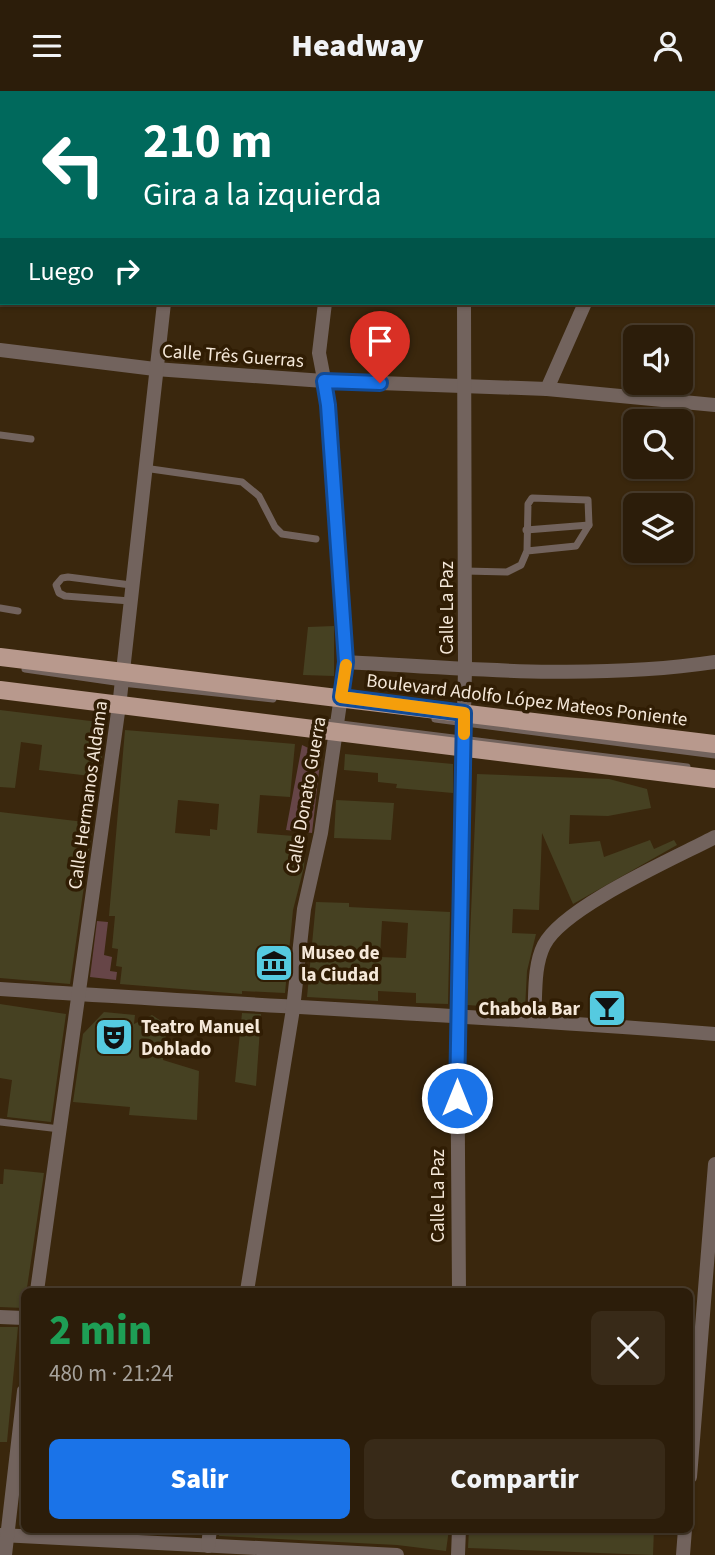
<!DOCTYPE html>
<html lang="es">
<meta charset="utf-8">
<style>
:root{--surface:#2c1d0a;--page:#382a18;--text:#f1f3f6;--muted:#a6a29c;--line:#483b2b;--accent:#1a73e8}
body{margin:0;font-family:"Source Sans 3",sans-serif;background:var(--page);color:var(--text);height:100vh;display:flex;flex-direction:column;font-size:26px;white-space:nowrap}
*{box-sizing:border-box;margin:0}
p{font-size:23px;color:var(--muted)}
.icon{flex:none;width:38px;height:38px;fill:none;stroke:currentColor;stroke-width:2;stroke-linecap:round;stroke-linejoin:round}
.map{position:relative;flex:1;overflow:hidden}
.sheet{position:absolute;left:21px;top:1197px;width:672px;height:245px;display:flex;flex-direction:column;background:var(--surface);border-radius:10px;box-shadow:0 2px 5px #0004,0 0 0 2px var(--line)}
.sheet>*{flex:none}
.guide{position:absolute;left:0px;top:0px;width:716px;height:214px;box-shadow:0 2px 5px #0004,0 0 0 2px var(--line);background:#00695c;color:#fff;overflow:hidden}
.tools{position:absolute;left:623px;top:234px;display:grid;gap:14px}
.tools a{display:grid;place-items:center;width:70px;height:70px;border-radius:10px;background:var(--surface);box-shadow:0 2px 5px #0004,0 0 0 2px var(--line);font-size:35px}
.pin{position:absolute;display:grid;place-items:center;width:60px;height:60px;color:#fff;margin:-72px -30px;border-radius:50% 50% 50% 0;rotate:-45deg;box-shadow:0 0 7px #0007}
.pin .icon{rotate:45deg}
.me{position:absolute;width:77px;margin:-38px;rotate:0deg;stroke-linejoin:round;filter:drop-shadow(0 0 5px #0008)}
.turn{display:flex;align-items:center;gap:24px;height:147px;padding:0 28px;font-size:32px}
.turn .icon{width:91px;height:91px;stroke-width:2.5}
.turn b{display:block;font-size:49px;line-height:60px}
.then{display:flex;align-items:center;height:66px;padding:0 28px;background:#0003;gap:14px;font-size:26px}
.round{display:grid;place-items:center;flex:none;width:74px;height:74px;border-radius:10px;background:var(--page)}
.summary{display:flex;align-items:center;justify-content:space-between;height:119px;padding:0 28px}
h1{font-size:42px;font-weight:800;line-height:52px;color:#1e9e55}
.action{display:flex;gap:14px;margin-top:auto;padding:14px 28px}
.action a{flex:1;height:80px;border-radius:10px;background:var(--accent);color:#fff;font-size:28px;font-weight:800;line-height:80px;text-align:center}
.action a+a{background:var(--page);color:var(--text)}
header{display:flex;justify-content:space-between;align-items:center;height:91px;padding:0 28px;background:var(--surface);font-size:32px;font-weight:800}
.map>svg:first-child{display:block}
</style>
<header><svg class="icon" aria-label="menu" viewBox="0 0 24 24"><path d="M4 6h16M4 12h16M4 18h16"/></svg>Headway<svg class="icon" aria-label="person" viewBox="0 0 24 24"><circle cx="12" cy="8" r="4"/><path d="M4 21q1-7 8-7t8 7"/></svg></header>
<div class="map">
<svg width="715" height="1464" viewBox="0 0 715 1464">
<rect width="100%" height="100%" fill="#3a270d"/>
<g fill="#664547">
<polygon points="302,654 321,663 312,742 286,739"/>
<polygon points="97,830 108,831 104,864 112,866 110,880 117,881 116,889 90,886"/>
</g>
<g fill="#464122" fill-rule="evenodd">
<polygon points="334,535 334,585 303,584 308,536"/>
<polygon points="0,619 107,632 99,686 39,679 42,654 21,651 15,697 0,696"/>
<path d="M 125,639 L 295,653 L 290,706 L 260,704 L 257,742 L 306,746 L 304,776 L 293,819 L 285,902 L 242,900 L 242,903 L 120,893 L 122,876 L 116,875 L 118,858 L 112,857 L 115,825 L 109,825 ZM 178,709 L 219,713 L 217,739 L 210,738 L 210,745 L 175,742 Z"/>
<polygon points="345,663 453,673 453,702 396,697 397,693 378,691 378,682 344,679"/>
<polygon points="477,683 609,688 647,698 651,717 608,725 570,724 569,753 600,750 604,766 650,749 654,758 674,749 677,754 573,813 542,742 539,819 513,818 512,842 536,843 527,880 525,918 467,914"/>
<polygon points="336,709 394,712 391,749 334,747"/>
<polygon points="0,721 93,732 70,893 0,887"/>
<path d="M 316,811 L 349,812 L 349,816 L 450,821 L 448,913 L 416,912 L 416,902 L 378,900 L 378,910 L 307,906 ZM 382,830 L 408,832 L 406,867 L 380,866 Z"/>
<polygon points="0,913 66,923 51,1031 7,1026 12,989 0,987"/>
<polygon points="104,921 135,924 134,933 152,924 167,934 163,969 199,980 197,1029 129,1024 130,1016 73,1011 83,943"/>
<polygon points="242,922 261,923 256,995 235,991"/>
<polygon points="4,1078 44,1082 24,1217 0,1216 0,1093 3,1093"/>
<polygon points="0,1236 18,1236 7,1351 0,1351"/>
<polygon points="220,1438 449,1438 446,1460 397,1454 219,1445"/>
<polygon points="469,1438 654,1438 653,1464 468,1457"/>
</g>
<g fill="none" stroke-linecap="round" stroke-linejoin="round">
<g stroke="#72635d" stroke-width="7">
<polyline points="0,344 31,348"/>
<polyline points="144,377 242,391 259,405 275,436 282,443 316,448"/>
<polyline points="526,439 589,434"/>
<polyline points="465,480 507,481 521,474 527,460 528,413 532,407 588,409 589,434 576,455 527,460"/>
<polyline points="130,510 65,505 59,502 56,494 62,487 68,486 131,494"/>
<polyline points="0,517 18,520"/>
<polyline points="25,578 122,592 273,608"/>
<polyline points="435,628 715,664"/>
<polyline points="317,630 687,676"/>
<polyline points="0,1031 60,1038"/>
</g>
<g stroke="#72635d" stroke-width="14">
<polyline points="449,0 450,2"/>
<polyline points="190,2 190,0"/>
<polyline points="346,2 346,0"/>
<polyline points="681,2 682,0"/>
<polyline points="0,73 2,73"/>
<polyline points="714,105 715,105"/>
<polyline points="0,259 155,278 324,290 547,298 715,314"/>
<polyline points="547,298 585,212"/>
<path d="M 346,571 C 466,578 596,589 715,571"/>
<path d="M 0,898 C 238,914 477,924 715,943"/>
<path d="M 534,929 C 536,906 533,876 544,854 C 563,816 675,767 715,746"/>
<polyline points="37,1200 120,607 164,212"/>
<polyline points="247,1200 293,918 304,818 321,742 346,571 329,314 319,262 325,212"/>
<polyline points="459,1200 457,925 465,578 464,212"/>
<polyline points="0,1226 24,1227"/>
<polyline points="690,1386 715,1073"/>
<polyline points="0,1444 397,1464"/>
<polyline points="208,1455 210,1438"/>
<polyline points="5,1464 24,1300"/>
<polyline points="458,1464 459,1438"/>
<polyline points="683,1464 685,1438"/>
</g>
<polyline stroke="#998278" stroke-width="18" points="704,0 706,2"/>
<g stroke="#b8998d" stroke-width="18">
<polyline points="0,566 715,653"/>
<polyline points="0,599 715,688"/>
</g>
</g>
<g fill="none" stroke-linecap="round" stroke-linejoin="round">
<g stroke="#114b97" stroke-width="18">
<polyline id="route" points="380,292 324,290 328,314 346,571 341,606 464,622 457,1007"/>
</g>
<use href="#route" stroke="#1a73e8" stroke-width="12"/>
<polyline stroke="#f59e0b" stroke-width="12" points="346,574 341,606 464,622 464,643"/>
</g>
<defs>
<g id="museum-square" transform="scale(2.0125)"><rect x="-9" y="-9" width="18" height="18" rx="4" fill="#55cae0" stroke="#301d04"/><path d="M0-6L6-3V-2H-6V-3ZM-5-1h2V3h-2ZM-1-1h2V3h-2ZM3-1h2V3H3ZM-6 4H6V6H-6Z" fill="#111"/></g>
<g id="bar-square" transform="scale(2.0125)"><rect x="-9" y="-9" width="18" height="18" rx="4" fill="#55cae0" stroke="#301d04"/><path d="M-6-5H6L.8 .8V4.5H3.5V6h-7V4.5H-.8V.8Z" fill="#111"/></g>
<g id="theatre-square" transform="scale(2.0125)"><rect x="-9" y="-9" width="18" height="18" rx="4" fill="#55cae0" stroke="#301d04"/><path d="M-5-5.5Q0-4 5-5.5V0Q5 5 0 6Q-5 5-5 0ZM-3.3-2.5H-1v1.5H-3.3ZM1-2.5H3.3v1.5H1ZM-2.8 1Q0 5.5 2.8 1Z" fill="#111"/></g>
</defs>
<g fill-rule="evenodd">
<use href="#museum-square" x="274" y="872"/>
<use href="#bar-square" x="607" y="917"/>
<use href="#theatre-square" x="114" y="946"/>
</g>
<g text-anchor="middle" stroke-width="7" stroke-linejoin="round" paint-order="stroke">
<g font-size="19" fill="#f5e8d9" stroke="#301d04">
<text transform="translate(233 264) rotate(4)" y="7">Calle Três Guerras</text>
<text transform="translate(446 517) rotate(-90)" y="7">Calle La Paz</text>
<text transform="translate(527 608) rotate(7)" y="7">Boulevard Adolfo López Mateos Poniente</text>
<text transform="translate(87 704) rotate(-82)" y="7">Calle Hermanos Aldama</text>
<text transform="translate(305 704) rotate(-80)" y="7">Calle Donato Guerra</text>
<text transform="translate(437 1105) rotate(-90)" y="7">Calle La Paz</text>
</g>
<g font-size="19" font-weight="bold" fill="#f5e8d9" stroke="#301d04" text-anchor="start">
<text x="301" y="868">Museo de<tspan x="301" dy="22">la Ciudad</tspan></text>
<text x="580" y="924" text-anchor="end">Chabola Bar</text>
<text x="141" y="942">Teatro Manuel<tspan x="141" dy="22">Doblado</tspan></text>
</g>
</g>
</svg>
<div class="tools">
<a><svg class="icon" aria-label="sound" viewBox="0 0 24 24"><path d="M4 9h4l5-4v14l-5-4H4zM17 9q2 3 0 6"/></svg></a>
<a><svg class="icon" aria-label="search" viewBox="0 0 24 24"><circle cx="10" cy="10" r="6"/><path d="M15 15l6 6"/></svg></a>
<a><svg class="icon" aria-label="layers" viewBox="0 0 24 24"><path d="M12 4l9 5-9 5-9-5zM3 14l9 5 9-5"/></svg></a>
</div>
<div class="pin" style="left:380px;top:292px;background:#d93025"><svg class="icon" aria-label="arrive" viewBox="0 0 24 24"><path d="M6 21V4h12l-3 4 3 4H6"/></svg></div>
<svg class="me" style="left:457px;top:1007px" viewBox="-20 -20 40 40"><circle r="17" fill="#1a73e8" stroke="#fff" stroke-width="3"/><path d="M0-11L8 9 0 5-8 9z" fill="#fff"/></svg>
<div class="guide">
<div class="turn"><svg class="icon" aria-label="left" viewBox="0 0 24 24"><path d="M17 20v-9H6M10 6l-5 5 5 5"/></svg><div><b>210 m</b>Gira a la izquierda</div></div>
<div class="then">Luego<svg class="icon" aria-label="right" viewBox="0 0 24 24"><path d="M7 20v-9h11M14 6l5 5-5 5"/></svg></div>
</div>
<section class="sheet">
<div class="summary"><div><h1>2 min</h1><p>480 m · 21:24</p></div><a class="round"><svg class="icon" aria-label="close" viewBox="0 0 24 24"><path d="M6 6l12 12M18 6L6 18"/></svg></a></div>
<div class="action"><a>Salir</a><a>Compartir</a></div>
</section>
</div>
